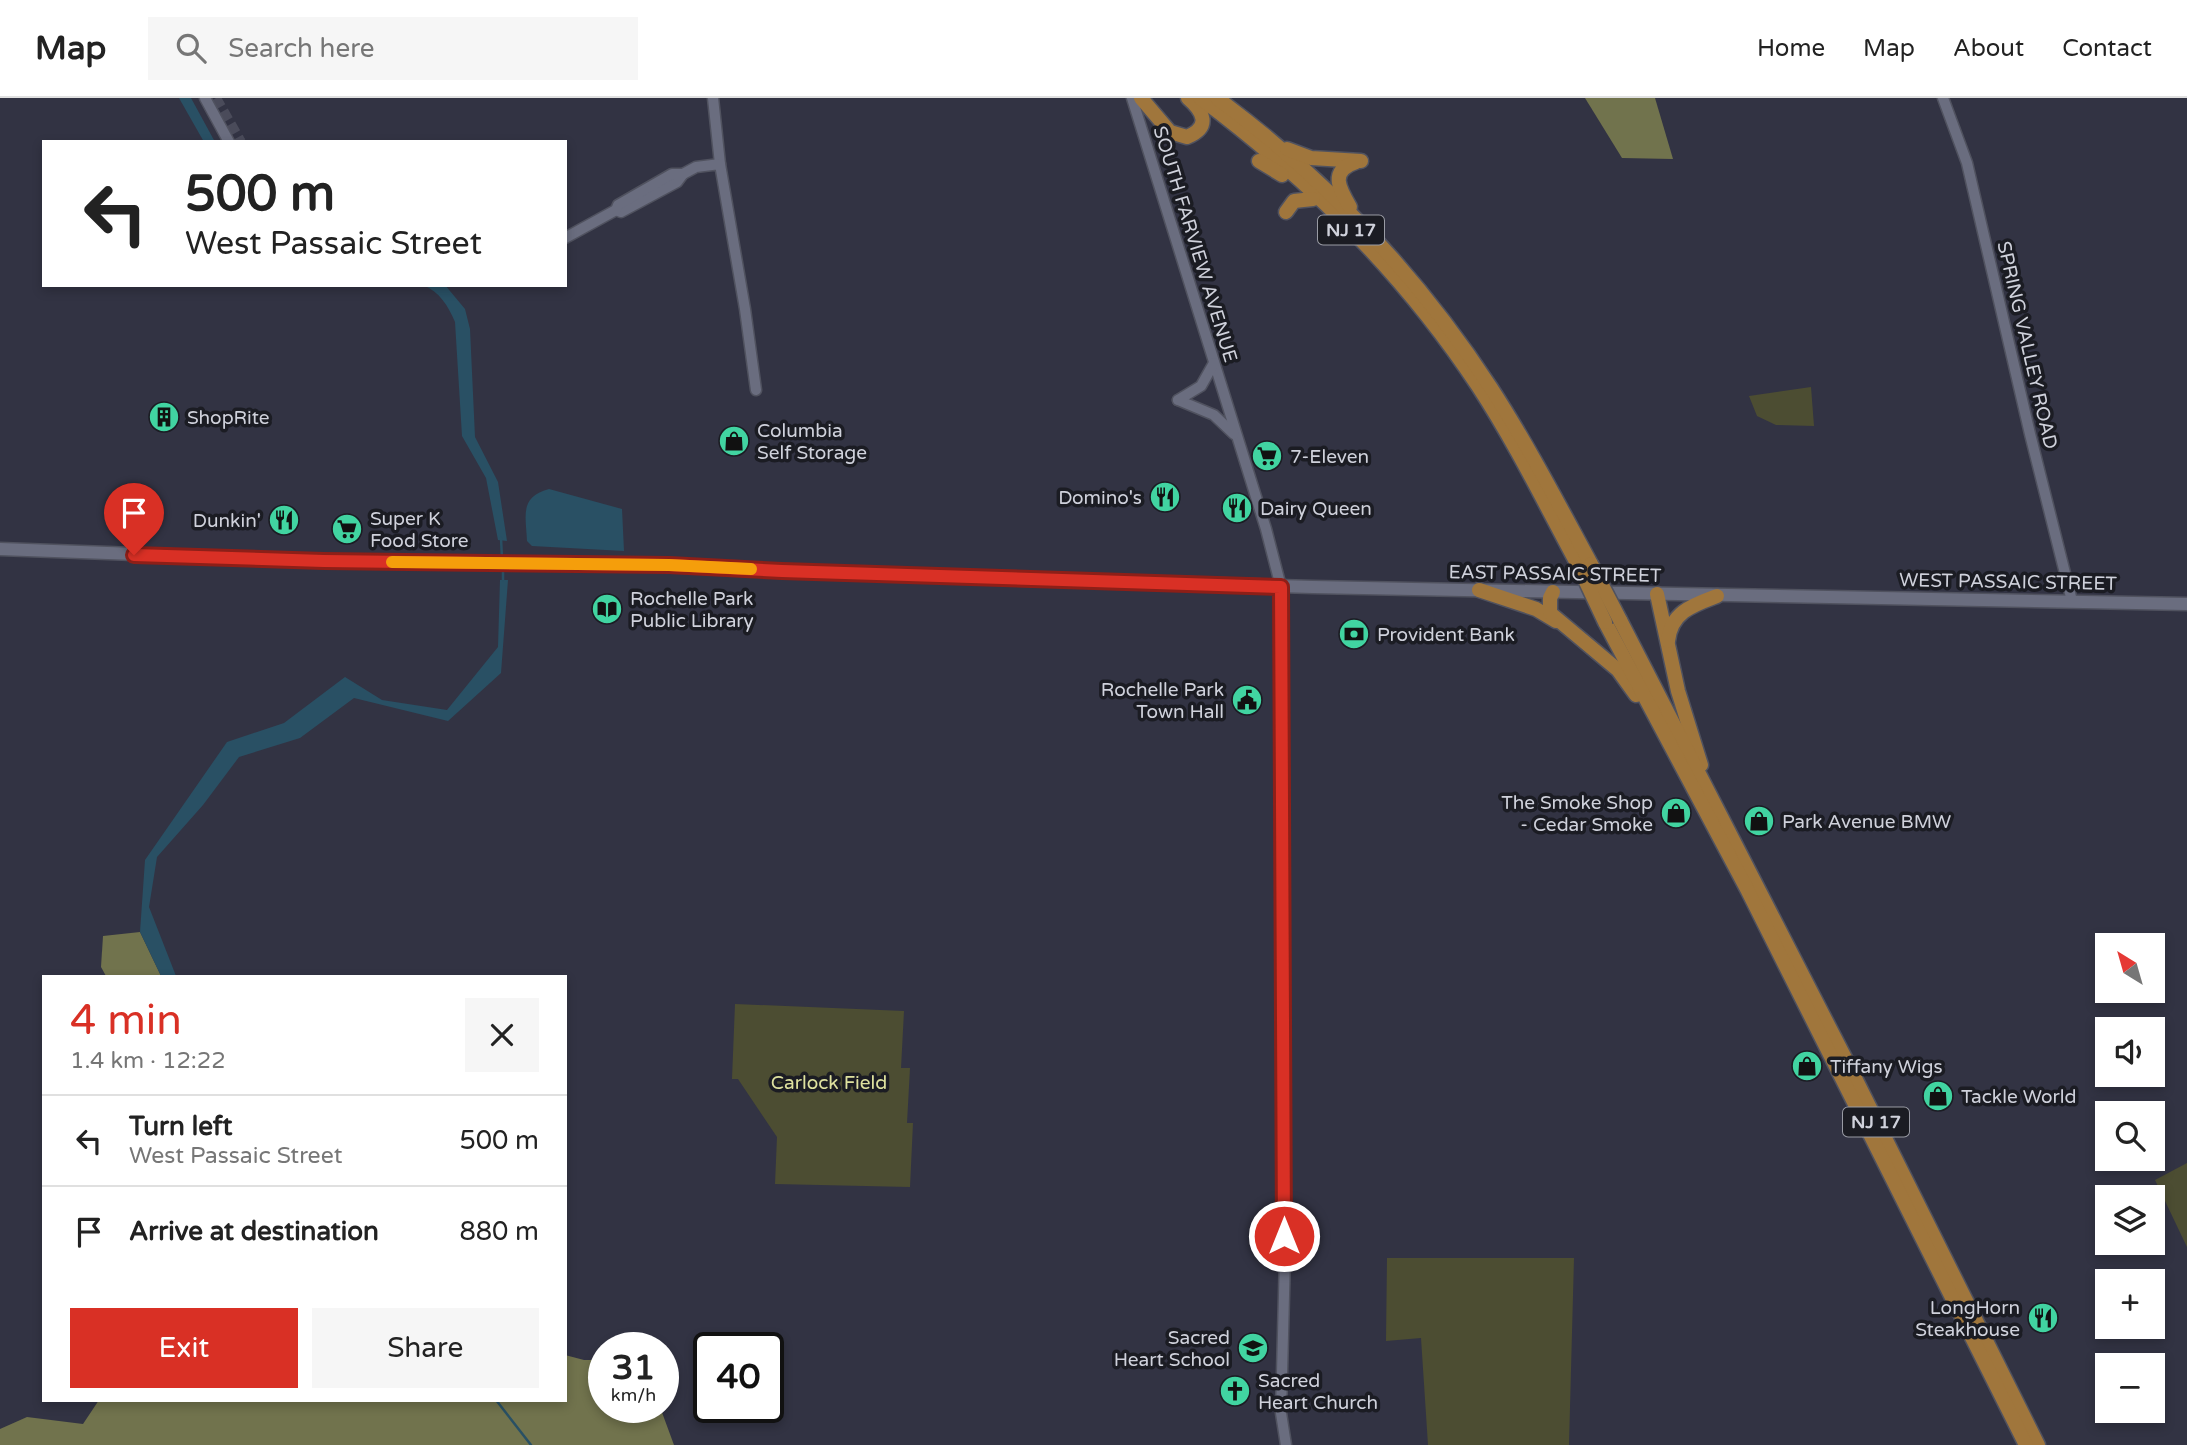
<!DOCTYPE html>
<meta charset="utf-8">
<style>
:root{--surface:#fff;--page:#f6f6f6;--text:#222;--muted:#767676;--line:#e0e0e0;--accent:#d93025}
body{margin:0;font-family:"Varela Round",sans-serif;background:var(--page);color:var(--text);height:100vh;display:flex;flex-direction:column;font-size:26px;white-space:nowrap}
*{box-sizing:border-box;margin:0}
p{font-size:23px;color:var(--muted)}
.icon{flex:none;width:38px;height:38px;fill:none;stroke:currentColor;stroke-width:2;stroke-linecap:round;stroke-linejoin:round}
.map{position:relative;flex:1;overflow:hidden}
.panel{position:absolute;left:42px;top:877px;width:525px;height:427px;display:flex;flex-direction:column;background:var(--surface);border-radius:0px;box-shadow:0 4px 10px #0003}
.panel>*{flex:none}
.banner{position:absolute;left:42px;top:42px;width:525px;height:147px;border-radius:0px;box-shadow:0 4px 10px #0003;background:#fff;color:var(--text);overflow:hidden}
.needle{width:46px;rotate:323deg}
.tools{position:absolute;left:2095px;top:835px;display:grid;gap:14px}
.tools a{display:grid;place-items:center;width:70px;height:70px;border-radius:0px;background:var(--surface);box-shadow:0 4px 10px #0003;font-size:35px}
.speed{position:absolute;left:588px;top:1234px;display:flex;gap:14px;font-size:35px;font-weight:700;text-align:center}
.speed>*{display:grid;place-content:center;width:91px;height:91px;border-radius:50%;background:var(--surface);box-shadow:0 4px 10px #0003;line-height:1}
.speed small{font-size:18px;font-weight:400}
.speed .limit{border:4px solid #111;border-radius:10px;background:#fff;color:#111}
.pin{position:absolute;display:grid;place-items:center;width:60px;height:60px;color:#fff;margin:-72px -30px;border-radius:50% 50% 50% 0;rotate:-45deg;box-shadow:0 0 7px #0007}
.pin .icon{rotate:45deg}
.me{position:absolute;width:77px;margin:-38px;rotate:0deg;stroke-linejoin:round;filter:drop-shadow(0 0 5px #0008)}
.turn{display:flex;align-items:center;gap:24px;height:147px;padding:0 28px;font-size:32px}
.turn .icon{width:91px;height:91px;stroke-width:2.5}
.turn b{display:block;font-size:49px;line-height:60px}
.round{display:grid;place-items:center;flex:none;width:74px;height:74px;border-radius:0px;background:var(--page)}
.summary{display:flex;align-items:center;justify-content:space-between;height:119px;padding:0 28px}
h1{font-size:42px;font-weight:600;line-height:52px;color:var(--accent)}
.cta{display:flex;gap:14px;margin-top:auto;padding:14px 28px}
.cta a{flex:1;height:80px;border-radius:0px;background:var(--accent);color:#fff;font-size:28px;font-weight:600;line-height:80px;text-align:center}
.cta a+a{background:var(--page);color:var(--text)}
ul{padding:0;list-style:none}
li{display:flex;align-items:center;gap:21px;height:91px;padding:0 28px;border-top:2px solid var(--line)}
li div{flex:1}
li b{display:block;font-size:26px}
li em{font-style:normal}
header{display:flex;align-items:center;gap:42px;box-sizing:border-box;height:98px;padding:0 35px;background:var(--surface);border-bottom:2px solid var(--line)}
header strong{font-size:33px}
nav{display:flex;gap:38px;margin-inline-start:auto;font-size:24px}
.search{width:490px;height:63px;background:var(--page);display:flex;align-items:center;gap:18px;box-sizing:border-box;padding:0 24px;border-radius:0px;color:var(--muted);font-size:26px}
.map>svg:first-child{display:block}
</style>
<header>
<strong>Map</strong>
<div class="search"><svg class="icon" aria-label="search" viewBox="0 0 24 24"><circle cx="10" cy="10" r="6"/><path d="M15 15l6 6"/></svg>Search here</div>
<nav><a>Home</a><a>Map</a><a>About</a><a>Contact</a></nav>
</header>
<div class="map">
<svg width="2187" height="1347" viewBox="0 0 2187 1347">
<rect width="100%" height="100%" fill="#323343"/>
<g fill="#4c4d32">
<polygon points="1811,289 1814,328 1776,327 1757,318 1749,298"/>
<polygon points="735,906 904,913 901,970 910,970 907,1025 913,1025 910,1089 775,1086 777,1039 738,981 732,981"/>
<polygon points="2187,1065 2187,1149 2155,1082"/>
<polygon points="1387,1160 1574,1160 1569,1347 1428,1347 1421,1240 1386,1243"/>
</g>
<g fill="#71734d">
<polygon points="1585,0 1655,0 1673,61 1622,60"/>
<polygon points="140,834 161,878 106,878 101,869 103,838"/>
<polygon points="565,1257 584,1262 604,1262 604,1309 660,1309 674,1347 0,1347 0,1331 27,1319 83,1326 99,1302 565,1302"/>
</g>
<g fill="#295064">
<polygon points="179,0 191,0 215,44 204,44"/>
<path d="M 423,187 L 445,187 L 465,211 L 470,231 L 475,339 L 498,384 L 507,443 L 498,442 L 486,380 L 462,338 L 455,224 C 448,208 440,194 423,187 Z"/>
<path d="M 549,391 L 622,411 L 624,453 L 532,448 L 527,443 C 526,418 519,399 549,391 Z"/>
<polygon points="500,482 508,482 501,575 448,623 354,600 300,640 239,659 203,707 157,759 149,809 176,878 161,878 140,834 145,762 227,644 284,625 345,579 382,602 447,612 498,549"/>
</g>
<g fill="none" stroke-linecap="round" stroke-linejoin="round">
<g stroke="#295064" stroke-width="2.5">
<polyline points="501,440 502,461"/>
<polyline points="503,468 503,482"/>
<polyline points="496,1302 531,1347"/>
</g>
<polyline stroke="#4a4b5a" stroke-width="10" stroke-dasharray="10 5" stroke-linecap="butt" points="216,0 241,44"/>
<g stroke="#50525f" stroke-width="13">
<g id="tertiary">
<polyline points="205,0 229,44"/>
<polyline points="713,0 720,66"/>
<polyline points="1132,0 1266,431 1281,489 1285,1157 1281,1315 1286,1347"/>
<polyline points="1943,0 1967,65 2030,336 2072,503"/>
<polyline points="616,112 621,114 677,84 683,76"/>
<polyline points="565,140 616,112 618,107 672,76 683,76 696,69 720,66 745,211 756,292"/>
<polyline points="1178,302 1214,317 1234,336"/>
<polyline points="1178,302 1201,288 1214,265"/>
</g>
</g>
<g stroke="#50525f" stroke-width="15">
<polyline id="secondary" points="0,451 324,463 669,467 782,473 1313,489 2187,506"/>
</g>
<g stroke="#50525f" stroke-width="17">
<g id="trunk">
<path d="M 1141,0 L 1170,34 L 1187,39 C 1211,29 1204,14 1188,0"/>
<path d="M 1200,0 C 1307,80 1404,176 1478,288 C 1516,346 1546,408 1579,469"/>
<path d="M 1217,0 C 1324,79 1418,178 1491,290 C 1528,347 1559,407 1591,466"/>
<polyline points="1287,51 1311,60 1361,63"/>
<polyline points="1259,63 1282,77"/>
<path d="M 1350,109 C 1339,90 1329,73 1356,64"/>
<polyline points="1286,114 1294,103 1313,101"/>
<polyline points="1479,492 1536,511 1556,523"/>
<polyline points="1553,494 1550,500 1550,515 1618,572 1636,597"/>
<polyline points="1657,496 1678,593 1701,667"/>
<polyline points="1620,522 1845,960 2038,1347"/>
<polyline points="1605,524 1748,793 2026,1347"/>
<path d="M 1668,543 C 1671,514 1693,507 1717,498"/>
</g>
</g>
<use href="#tertiary" stroke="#6a6d7f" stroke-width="10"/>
<use href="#secondary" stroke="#6a6d7f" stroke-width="12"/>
<use href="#trunk" stroke="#a0763c" stroke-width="14"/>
<g stroke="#50525f" stroke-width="17" stroke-linecap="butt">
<g id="trunk-bridge">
<polyline points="1591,466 1620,522"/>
<polyline points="1579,469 1605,524"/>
</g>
</g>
<use href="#trunk-bridge" stroke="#a0763c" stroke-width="14"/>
</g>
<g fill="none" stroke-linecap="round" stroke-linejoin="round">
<g stroke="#8d1f18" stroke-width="18">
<polyline id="route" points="134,457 324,463 669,467 782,473 1281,489 1284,1138"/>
</g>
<use href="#route" stroke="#d93025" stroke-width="12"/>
<polyline stroke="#f59e0b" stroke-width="12" points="392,464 669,467 751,471"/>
</g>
<defs>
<g id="building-disc" transform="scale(1.575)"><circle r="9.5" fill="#41d4a1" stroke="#1b1c23"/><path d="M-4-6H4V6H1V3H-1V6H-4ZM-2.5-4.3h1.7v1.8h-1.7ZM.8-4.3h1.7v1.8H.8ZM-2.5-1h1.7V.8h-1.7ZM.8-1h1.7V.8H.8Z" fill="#111"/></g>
<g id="shop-disc" transform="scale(1.575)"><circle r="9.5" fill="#41d4a1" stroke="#1b1c23"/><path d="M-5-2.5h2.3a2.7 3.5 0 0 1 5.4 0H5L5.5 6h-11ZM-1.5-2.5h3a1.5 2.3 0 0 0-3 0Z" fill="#111"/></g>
<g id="supermarket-disc" transform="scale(1.575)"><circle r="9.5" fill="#41d4a1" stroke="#1b1c23"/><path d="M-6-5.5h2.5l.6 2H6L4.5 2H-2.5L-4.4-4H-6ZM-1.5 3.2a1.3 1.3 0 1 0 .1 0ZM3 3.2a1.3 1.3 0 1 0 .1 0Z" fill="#111"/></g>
<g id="restaurant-disc" transform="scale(1.575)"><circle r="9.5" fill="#41d4a1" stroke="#1b1c23"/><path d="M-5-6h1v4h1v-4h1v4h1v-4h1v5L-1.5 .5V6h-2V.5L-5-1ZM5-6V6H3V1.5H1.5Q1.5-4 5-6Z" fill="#111"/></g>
<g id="library-disc" transform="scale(1.575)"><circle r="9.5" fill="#41d4a1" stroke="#1b1c23"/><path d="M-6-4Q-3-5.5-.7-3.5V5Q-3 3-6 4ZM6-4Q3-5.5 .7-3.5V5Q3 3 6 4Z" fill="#111"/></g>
<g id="bank-disc" transform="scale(1.575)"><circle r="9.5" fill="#41d4a1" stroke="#1b1c23"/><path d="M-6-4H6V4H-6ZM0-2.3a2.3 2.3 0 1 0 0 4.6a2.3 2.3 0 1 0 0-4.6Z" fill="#111"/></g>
<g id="civic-disc" transform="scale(1.575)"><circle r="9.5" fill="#41d4a1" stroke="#1b1c23"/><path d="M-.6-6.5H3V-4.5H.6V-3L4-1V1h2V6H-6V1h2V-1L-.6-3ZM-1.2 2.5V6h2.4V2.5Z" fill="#111"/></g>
<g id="school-disc" transform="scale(1.575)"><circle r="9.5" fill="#41d4a1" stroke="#1b1c23"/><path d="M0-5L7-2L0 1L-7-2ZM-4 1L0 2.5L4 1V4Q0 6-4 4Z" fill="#111"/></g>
<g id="church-disc" transform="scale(1.575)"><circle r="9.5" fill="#41d4a1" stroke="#1b1c23"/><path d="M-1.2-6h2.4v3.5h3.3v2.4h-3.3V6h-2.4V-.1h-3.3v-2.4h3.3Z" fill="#111"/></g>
</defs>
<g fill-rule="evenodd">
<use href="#building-disc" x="164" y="319"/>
<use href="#shop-disc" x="734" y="343"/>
<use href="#supermarket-disc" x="1267" y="358"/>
<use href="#restaurant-disc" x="1165" y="399"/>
<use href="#restaurant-disc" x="1237" y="410"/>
<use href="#restaurant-disc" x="284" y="422"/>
<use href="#supermarket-disc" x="347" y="431"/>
<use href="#library-disc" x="607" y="511"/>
<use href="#bank-disc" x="1354" y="536"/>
<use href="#civic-disc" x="1247" y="602"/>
<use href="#shop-disc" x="1676" y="715"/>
<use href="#shop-disc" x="1759" y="723"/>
<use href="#shop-disc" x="1807" y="968"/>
<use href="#shop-disc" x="1938" y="998"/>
<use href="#restaurant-disc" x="2043" y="1220"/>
<use href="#school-disc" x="1253" y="1250"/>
<use href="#church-disc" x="1235" y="1293"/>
</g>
<g text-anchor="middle" stroke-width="7" stroke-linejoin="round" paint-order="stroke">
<g fill="#1b1c23" stroke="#999ba4" stroke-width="2">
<rect x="1318" y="117.5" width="66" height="29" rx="5"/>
<rect x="1843" y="1009.5" width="66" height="29" rx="5"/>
</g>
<g font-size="18" font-weight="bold" fill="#cfd1db">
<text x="1351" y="138">NJ 17</text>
<text x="1876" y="1030">NJ 17</text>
</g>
<g font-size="19" fill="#cfd1db" stroke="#1b1c23">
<text transform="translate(1196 146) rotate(73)" y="7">SOUTH FARVIEW AVENUE</text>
<text transform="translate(2028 247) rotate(77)" y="7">SPRING VALLEY ROAD</text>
<text transform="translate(1555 475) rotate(1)" y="7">EAST PASSAIC STREET</text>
<text transform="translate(2008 483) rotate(1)" y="7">WEST PASSAIC STREET</text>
</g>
<g font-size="19" fill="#cfd1db" stroke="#1b1c23" text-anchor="start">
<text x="187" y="326">ShopRite</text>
<text x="757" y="339">Columbia<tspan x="757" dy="22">Self Storage</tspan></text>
<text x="1290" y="365">7-Eleven</text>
<text x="1142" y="406" text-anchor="end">Domino's</text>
<text x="1260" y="417">Dairy Queen</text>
<text x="370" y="427">Super K<tspan x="370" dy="22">Food Store</tspan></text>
<text x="261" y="429" text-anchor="end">Dunkin'</text>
<text x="630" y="507">Rochelle Park<tspan x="630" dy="22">Public Library</tspan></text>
<text x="1377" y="543">Provident Bank</text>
<text x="1224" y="598" text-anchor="end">Rochelle Park<tspan x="1224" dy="22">Town Hall</tspan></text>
<text x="1653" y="711" text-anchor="end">The Smoke Shop<tspan x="1653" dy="22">- Cedar Smoke</tspan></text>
<text x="1782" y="730">Park Avenue BMW</text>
<text x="1830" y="975">Tiffany Wigs</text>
<text x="1961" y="1005">Tackle World</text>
<text x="2020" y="1216" text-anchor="end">LongHorn<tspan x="2020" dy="22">Steakhouse</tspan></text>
<text x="1230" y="1246" text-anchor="end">Sacred<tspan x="1230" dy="22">Heart School</tspan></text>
<text x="1258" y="1289">Sacred<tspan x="1258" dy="22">Heart Church</tspan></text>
</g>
<g font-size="19" fill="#dee19f" stroke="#1b1c23">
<text x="829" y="991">Carlock Field</text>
</g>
</g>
</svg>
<div class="tools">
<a><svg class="needle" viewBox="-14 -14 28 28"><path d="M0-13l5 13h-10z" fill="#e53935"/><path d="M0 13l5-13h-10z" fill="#767676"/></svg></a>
<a><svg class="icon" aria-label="sound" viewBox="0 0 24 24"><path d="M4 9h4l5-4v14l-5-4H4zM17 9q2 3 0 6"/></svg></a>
<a><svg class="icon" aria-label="search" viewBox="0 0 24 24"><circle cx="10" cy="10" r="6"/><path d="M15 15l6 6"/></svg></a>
<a><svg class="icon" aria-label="layers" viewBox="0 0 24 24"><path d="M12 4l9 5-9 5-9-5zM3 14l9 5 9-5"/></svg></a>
<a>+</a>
<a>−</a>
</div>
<div class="speed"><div>31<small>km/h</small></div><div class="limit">40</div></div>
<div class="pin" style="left:134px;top:457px;background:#d93025"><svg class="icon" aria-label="arrive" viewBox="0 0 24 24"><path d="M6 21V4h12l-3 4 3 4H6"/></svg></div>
<svg class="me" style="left:1284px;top:1138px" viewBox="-20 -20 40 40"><circle r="17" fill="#d93025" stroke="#fff" stroke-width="3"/><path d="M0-11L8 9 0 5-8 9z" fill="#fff"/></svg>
<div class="banner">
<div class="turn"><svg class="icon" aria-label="left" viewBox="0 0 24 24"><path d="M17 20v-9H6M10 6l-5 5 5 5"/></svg><div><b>500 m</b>West Passaic Street</div></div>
</div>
<section class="panel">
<div class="summary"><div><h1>4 min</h1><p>1.4 km · 12:22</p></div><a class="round"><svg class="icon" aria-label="close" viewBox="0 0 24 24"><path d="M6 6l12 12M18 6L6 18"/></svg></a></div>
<ul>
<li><svg class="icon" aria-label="left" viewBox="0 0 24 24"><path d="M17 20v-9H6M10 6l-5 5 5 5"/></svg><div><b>Turn left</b><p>West Passaic Street</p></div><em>500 m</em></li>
<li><svg class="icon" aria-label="arrive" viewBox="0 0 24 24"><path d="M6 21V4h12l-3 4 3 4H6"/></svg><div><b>Arrive at destination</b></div><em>880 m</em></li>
</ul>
<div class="cta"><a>Exit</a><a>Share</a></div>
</section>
</div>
